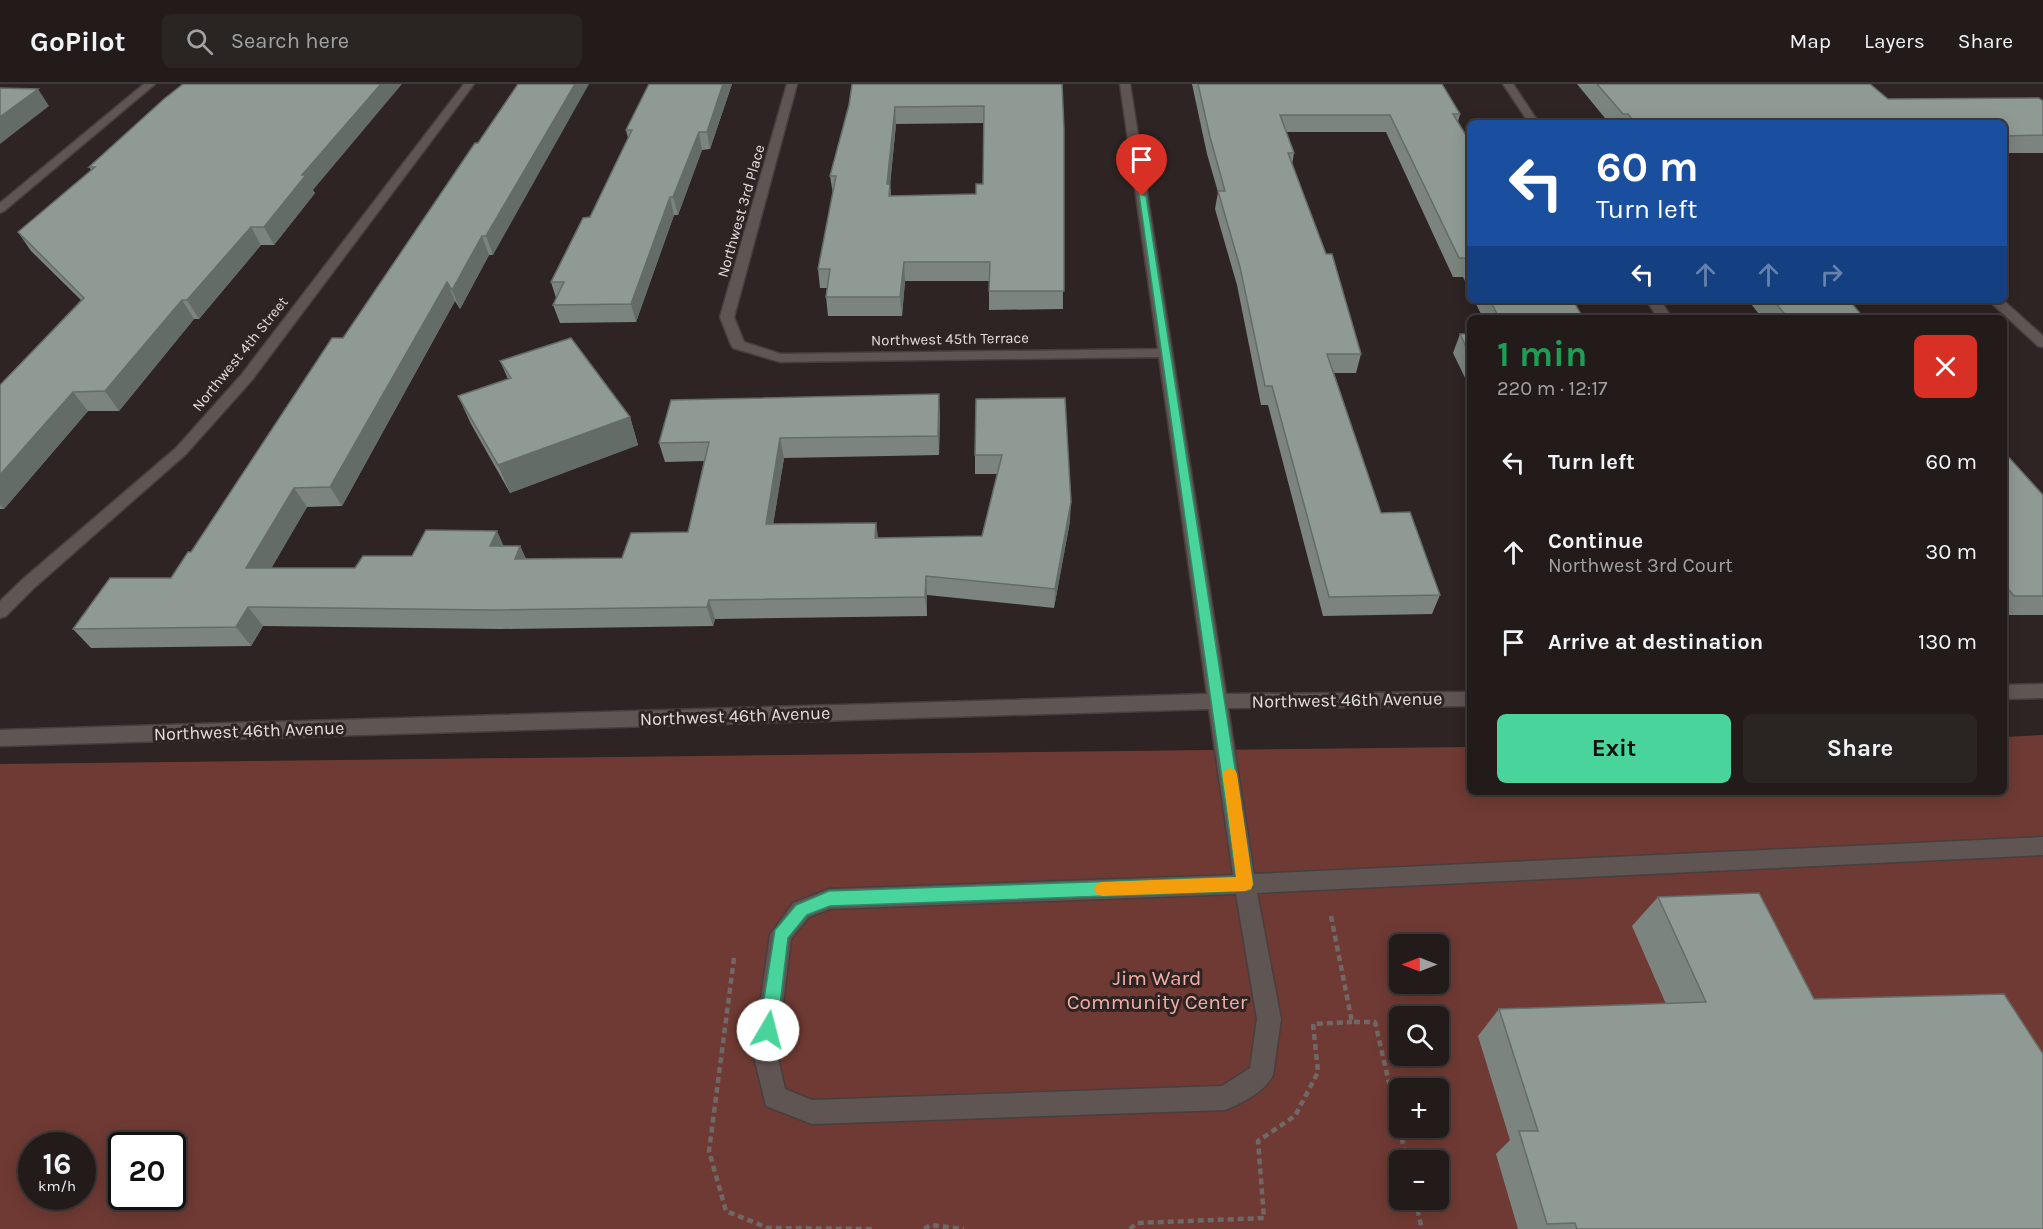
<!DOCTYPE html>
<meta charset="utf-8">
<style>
:root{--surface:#221b1a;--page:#2a2423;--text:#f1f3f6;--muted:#a2a1a2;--line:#3f3939;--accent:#49d49c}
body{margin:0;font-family:Karla,sans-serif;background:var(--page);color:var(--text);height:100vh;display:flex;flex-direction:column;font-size:22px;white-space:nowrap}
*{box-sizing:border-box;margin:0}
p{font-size:20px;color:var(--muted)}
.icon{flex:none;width:33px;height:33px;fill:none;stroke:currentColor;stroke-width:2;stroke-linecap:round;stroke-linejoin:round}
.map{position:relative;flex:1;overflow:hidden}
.drawer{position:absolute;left:1467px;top:231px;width:540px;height:480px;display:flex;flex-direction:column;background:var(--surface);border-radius:9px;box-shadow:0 3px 15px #0003,0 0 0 2px var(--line)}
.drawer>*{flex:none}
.banner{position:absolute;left:1467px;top:36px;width:540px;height:183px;border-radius:9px;box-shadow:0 3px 15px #0003,0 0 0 2px var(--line);background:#1a4fa0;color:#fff;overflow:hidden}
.needle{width:39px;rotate:270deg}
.tools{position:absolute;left:1389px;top:850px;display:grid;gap:12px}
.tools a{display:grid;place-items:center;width:60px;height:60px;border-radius:9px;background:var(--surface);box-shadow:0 3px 15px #0003,0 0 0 2px var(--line);font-size:30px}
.speed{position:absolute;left:18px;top:1048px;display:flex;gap:12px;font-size:30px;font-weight:700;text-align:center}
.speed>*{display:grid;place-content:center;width:78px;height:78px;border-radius:50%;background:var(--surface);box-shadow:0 3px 15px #0003,0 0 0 2px var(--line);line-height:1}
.speed small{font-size:15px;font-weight:400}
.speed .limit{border:3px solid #111;border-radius:9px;background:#fff;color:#111}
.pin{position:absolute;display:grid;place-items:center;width:51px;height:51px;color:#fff;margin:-62px -26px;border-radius:50% 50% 50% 0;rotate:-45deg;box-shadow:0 0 6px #0007}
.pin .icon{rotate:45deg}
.me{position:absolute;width:66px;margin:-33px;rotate:8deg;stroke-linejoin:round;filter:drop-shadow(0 0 4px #0008)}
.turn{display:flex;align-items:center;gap:21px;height:126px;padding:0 30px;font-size:27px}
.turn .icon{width:78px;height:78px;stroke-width:2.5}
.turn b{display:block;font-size:42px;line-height:51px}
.lanes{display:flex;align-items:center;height:57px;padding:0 30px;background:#0003;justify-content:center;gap:30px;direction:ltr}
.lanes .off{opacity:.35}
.round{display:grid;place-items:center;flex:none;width:63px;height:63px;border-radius:9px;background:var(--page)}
.head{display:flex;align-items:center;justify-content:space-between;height:102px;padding:0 30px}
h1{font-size:36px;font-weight:700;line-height:45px;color:#1e9e55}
.action{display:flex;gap:12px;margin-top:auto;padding:12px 30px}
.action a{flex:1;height:69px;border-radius:9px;background:var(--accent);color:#111;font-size:24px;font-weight:700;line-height:69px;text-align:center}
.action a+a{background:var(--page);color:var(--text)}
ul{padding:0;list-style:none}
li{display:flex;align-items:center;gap:18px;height:90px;padding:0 30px}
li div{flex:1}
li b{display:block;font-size:22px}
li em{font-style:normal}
header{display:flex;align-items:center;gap:36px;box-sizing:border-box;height:84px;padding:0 30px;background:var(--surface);border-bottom:2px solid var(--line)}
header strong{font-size:28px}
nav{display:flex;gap:33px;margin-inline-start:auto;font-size:21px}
.search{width:420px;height:54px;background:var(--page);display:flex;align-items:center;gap:15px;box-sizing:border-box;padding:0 21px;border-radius:9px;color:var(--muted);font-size:22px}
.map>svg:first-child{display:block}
</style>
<header>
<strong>GoPilot</strong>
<div class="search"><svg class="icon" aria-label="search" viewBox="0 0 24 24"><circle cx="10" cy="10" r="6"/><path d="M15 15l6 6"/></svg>Search here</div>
<nav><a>Map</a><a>Layers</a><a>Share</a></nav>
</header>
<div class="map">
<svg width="2043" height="1145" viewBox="0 0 2043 1145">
<rect width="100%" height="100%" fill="#2d2423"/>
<path fill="#6f3a33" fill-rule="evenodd" d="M 2043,651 L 2043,1145 L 0,1145 L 0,680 L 1470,663 L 1470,708 L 2004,708 L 2004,653 ZM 1400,861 L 1438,861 L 1438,900 L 1400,900 ZM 1400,933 L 1438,933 L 1438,972 L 1400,972 ZM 1400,1005 L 1438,1005 L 1438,1044 L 1400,1044 ZM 32,1062 L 82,1062 L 82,1113 L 32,1113 ZM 122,1062 L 172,1062 L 172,1113 L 122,1113 ZM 1400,1077 L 1438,1077 L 1438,1116 L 1400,1116 Z"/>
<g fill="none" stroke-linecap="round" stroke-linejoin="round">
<g stroke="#473f3e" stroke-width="3">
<g id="minor">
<polygon points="144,0 155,0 4,127 0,129 0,119"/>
<polygon points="464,0 474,0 252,296 186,370 35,503 6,532 0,534 0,517 23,495 176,364 242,290"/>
<path d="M 787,0 L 797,0 L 734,233 L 744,258 L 781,270 L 1158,265 L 1120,0 L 1130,0 L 1226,610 L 1470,608 L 1470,622 L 1228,624 L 1254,790 L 2043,753 L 2043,771 L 1257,809 L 1281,935 L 1273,991 C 1266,1007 1241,1020 1225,1026 L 812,1040 L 766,1022 L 753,969 L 770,851 L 793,819 L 829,805 L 1233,791 L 1209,625 L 0,662 L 0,646 L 1207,610 L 1159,273 L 780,278 L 733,264 L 731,261 L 720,233 ZM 1236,810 L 1257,935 L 1250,984 L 1222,1002 L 812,1016 L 785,1005 L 777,969 L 791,855 L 809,833 L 830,825 Z"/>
<polygon points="1503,0 1513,0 1539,39 1529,39"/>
<polygon points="1646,216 1660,216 1672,234 1658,234"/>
<polygon points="1988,216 2003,216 2043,252 2043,263 2038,262"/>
<polygon points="2043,600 2043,614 2004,615 2004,601"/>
</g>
</g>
<g stroke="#706866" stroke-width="4.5" stroke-dasharray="6 4" stroke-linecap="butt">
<polyline points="1331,832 1352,938 1375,938 1407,1077"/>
<polyline points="734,874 709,1067 726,1127 768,1144 875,1145"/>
<polyline points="1415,1116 1422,1145"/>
<polyline points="924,1145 931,1141 964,1145"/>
<polyline points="1130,1145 1137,1139 1264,1134 1258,1057 1295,1032 1318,988 1313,940 1352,938"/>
</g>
<use href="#minor" fill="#5f5553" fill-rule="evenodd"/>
</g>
<g fill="#7b847f" fill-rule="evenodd">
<polygon points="649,0 732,0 710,65 702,66 678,131 674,131 636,238 560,239 553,221 556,214 551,198 590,133 628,54 626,46"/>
<path d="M 1062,0 L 1063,225 L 989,226 L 989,197 L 905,197 L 902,232 L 828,232 L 826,213 L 827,204 L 820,204 L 818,185 L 833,110 L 830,92 L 849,21 ZM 984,39 L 983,100 L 976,110 L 891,112 L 890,101 L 896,40 Z"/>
<polygon points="1192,0 1442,0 1460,30 1458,38 1470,58 1470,207 1463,193 1453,193 1386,48 1286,48 1294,69 1292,81 1361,270 1356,289 1334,289 1381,429 1440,511 1432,530 1323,532 1268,321 1261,321 1237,201 1215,125 1218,108 1207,70"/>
<polygon points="1577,0 1870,0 1888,15 2043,17 2043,69 2004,69 2004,39 1609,39"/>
<polygon points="164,15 313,106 315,109 274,161 261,161 199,235 194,235 119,327 88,327 4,425 0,425 0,301 81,216 31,167 18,148 91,86 89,83"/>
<polygon points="475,59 493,171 489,171 460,225 455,217 342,422 307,423 271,484 355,484 412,472 504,462 520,462 526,475 622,474 688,448 704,377 665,378 659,359 940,329 939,371 784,374 773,440 878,454 982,452 997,390 975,390 975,371 976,315 1070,437 1054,524 927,511 927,532 715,535 713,542 501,545 263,542 251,562 91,564 73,545 171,494 191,468 343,254"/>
<polygon points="1474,216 1573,216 1583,234 1483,234"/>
<polygon points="1748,216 1849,216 1864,234 1762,234"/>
<polygon points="1460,250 1470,250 1470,304 1453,269"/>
<polygon points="500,277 630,333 638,361 510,409 471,340 458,312 508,295"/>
<polygon points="2004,368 2043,411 2043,531 2004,531"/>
<polygon points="1658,813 1814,915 2043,1145 1518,1145 1496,1070 1510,1056 1478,952 1499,925 1666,920 1632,842"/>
</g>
<g fill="#646c68">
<polygon points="381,0 402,0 313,106 315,109 274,161 264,143 302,91"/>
<polygon points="575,0 589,0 493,171 486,152"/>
<polygon points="723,0 732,0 710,65 707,48"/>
<polygon points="38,5 49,22 0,60 0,33"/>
<polygon points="895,23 896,40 890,101 892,118 887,100"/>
<polygon points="699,48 702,66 678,131 673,113"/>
<polygon points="670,113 674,131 636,238 631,220"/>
<polygon points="251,143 261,161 199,235 187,216"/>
<polygon points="482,152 489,171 460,225 452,206"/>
<polygon points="904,178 905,197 902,232 900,213"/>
<polygon points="447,198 455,217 342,422 330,403"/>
<polygon points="182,216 194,235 119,327 105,307"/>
<polygon points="73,308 88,327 4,425 0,421 0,391"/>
<polygon points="939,310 940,329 939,371 938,352"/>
<polygon points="630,333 638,361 510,409 498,381"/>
<polygon points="780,354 784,374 770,460 766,440"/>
<polygon points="294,404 307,423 260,504 246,484"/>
<polygon points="1071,418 1070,437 1054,524 1055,505"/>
<polygon points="876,439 879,459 875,454"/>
<polygon points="497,447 506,467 490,462"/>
<polygon points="520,462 529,481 515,475"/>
<polygon points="926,492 927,511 927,532 925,513"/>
<polygon points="709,516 715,535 713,542 707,523"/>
<polygon points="248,523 263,542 251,562 236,543"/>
</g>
<g fill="#8f9a94" stroke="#646c68" stroke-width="1.5" fill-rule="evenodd">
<polygon points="183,0 381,0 302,91 306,91 264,143 251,143 187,216 182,216 105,307 73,308 0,391 0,301 84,214 18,148 95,83 89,83 164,15"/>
<polygon points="518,0 575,0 486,152 482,152 452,206 447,198 330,403 294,404 246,484 355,484 363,472 412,472 426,446 497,447 490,462 520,462 515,475 622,474 631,449 688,448 709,358 659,359 671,316 939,310 938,352 780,354 766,440 876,439 875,454 982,452 1002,371 975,371 976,315 1065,314 1071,418 1055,505 926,492 925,513 709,516 707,523 491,526 248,523 236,543 73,545 110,494 171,494 188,468 191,468 332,254 343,254 475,59 478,59"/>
<polygon points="649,0 723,0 707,48 699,48 673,113 670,113 631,220 553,221 564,198 551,198 583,134 590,133 632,46 626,46"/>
<path d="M 852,0 L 1062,0 L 1064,45 L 1064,207 L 989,207 L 990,178 L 904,178 L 900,213 L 826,213 L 830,185 L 818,185 L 836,92 L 830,92 L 849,21 ZM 984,22 L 983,100 L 976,100 L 976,110 L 889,112 L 890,100 L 887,100 L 895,23 Z"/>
<polygon points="1198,0 1442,0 1460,30 1453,30 1470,58 1470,176 1469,174 1459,174 1390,31 1280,31 1294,69 1288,69 1326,170 1332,170 1361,270 1327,270 1381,429 1410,428 1440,511 1329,513 1272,302 1265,302 1240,183 1218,107 1225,107 1210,53"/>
<polygon points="1597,0 1870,0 1888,15 2039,14 2043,17 2043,51 2004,52 2004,39 1894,39 1891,36 1716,35 1719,39 1635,39 1628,30 1623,30"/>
<polygon points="0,4 38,5 0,33"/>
<polygon points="1490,216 1573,216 1583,234 1499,234"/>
<polygon points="1773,216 1849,216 1864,234 1788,234"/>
<polygon points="1460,250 1470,250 1470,271"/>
<polygon points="571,254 630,333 498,381 458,312 511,294 500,277"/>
<polygon points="2004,368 2043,411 2043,512 2014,512 2004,500"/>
<polygon points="1759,809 1814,915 2004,910 2043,970 2043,1145 1577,1145 1575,1139 1547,1140 1519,1047 1538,1047 1499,925 1706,918 1658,813"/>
</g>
<polygon fill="#49d49c" stroke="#2f8a65" stroke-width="1.5" points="1139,110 1146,112 1253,800 1251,805 1245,807 830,822 807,831 788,854 777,946 774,952 768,954 762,952 759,946 775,846 796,821 829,807 1236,793"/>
<polygon fill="#f59e0b" points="1230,684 1235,686 1237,690 1253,800 1251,805 1245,807 1102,812 1097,810 1094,805 1097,800 1102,798 1236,793 1223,690 1225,686"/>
<g text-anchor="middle" stroke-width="6" stroke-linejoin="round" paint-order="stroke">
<g font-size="15" fill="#e4dedc" stroke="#2d2423">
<text transform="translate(741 127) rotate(-74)" y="5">Northwest 3rd Place</text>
<text transform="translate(950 255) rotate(-1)" y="5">Northwest 45th Terrace</text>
<text transform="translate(240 270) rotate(-51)" y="5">Northwest 4th Street</text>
</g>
<g font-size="18" fill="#e4dedc" stroke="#2d2423">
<text transform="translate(1347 616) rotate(-1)" y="6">Northwest 46th Avenue</text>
<text transform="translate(735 632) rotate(-2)" y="6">Northwest 46th Avenue</text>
<text transform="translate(249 647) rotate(-2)" y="6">Northwest 46th Avenue</text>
</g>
<g font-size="21" fill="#f3afa5" stroke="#2d2423">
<text x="1157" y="901">Jim Ward<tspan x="1157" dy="24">Community Center</tspan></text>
</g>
</g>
</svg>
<div class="tools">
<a><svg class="needle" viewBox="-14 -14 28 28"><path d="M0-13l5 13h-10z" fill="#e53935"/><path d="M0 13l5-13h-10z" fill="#a2a1a2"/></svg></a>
<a><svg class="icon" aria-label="search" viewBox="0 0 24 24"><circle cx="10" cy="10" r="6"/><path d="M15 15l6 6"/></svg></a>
<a>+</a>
<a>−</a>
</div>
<div class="speed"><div>16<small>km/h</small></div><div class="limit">20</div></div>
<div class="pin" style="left:1142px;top:112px;background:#d93025"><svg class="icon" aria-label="arrive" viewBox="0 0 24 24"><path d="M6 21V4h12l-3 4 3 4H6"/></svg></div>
<svg class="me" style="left:768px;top:946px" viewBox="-20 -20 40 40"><circle r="19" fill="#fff"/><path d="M0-13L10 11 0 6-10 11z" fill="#49d49c"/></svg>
<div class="banner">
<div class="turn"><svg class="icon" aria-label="left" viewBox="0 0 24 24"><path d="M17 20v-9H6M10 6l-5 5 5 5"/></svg><div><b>60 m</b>Turn left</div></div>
<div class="lanes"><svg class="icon" aria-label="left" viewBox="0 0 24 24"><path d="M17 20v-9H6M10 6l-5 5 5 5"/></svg><svg class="icon off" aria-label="ahead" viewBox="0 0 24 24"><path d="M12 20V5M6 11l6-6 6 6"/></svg><svg class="icon off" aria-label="ahead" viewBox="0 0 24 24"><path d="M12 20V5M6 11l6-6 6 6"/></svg><svg class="icon off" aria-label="right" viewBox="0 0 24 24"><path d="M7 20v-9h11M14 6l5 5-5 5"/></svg></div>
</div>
<section class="drawer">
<div class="head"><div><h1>1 min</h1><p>220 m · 12:17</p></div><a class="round" style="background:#d93025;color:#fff"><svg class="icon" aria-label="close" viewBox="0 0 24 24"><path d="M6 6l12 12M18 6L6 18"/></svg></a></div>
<ul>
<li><svg class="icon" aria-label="left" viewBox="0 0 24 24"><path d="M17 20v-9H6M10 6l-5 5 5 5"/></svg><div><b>Turn left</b></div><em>60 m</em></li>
<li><svg class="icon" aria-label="ahead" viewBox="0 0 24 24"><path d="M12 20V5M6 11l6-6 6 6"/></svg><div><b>Continue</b><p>Northwest 3rd Court</p></div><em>30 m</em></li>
<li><svg class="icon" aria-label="arrive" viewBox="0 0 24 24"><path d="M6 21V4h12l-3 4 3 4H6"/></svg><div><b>Arrive at destination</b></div><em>130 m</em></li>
</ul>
<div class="action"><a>Exit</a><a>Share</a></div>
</section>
</div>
